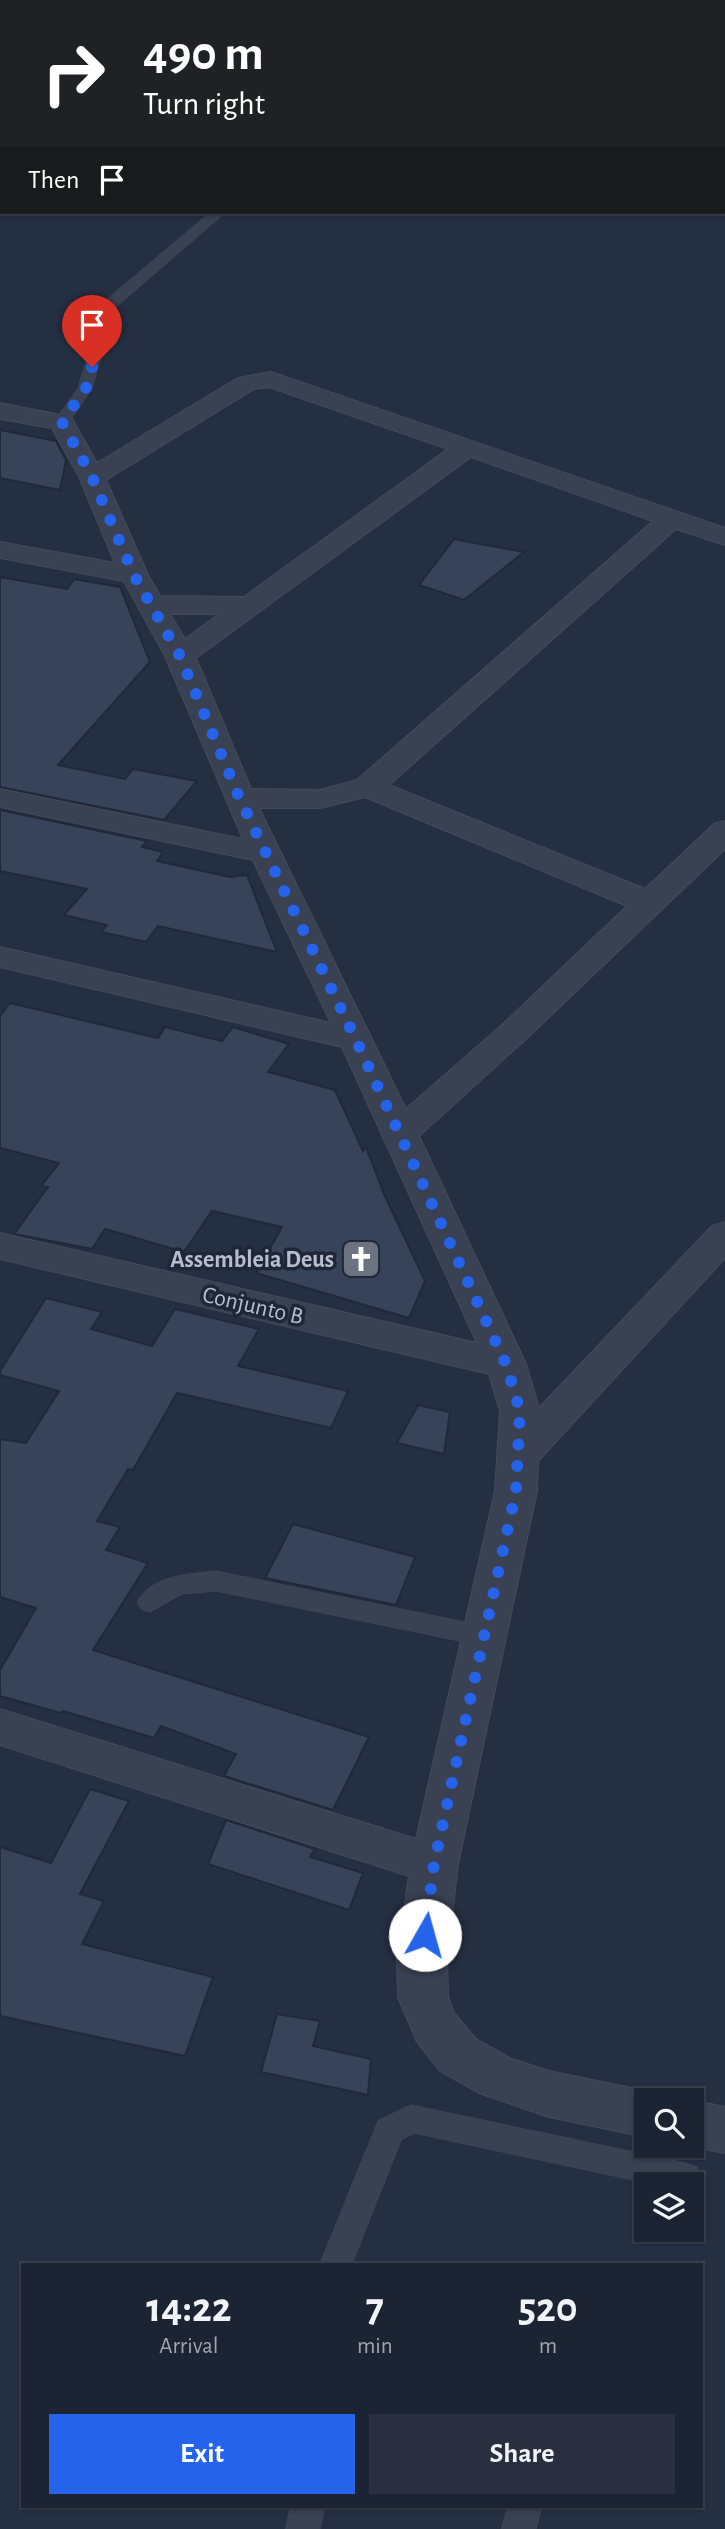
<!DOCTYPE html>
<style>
:root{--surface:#1c2332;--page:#292f3e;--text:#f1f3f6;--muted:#a0a4ac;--line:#3a404d;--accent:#2563eb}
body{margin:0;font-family:"Alegreya Sans",sans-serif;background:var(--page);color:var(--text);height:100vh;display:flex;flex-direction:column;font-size:26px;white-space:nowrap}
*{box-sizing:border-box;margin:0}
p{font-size:23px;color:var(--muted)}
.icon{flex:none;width:38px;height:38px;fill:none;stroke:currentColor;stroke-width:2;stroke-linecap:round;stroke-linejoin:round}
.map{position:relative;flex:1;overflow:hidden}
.drawer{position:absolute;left:21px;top:2263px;width:682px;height:245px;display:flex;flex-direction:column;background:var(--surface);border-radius:0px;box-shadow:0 2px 5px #0004,0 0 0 2px var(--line)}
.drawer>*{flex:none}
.hud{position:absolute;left:0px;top:0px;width:726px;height:214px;box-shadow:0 2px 5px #0004,0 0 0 2px var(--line);background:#202124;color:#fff;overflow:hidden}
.tools{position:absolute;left:634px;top:2088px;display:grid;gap:14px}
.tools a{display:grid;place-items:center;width:70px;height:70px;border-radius:0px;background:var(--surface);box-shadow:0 2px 5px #0004,0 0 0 2px var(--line);font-size:35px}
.pin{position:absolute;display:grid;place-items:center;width:60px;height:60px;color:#fff;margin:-72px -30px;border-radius:50% 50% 50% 0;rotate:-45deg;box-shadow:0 0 7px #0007}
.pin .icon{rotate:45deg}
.me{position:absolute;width:77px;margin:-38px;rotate:7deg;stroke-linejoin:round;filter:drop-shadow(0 0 5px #0008)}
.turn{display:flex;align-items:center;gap:24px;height:147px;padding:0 28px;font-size:32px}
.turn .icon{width:91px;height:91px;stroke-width:2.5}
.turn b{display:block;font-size:49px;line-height:60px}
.then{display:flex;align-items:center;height:66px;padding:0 28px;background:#0003;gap:14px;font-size:26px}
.eta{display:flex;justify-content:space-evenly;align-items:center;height:119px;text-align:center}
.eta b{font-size:42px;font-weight:600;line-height:49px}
.cta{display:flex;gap:14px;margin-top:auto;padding:14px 28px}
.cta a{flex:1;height:80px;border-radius:0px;background:var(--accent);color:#fff;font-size:28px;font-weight:600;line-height:80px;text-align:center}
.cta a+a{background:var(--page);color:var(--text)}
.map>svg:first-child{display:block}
</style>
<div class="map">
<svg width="725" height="2529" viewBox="0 0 725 2529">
<rect width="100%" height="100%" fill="#252f42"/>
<g fill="#374358" stroke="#202839" stroke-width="2">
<polygon points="0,430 56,441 66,460 60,490 0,478"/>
<polygon points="454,539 524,552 464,600 419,585"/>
<polygon points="0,577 67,589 74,579 120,587 150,662 58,765 125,779 133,769 197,781 164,820 0,787"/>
<polygon points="0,810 147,841 142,847 163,852 157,861 230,877 247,875 277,952 158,926 146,942 101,932 107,925 64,915 87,889 0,871"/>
<polygon points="10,1003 158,1038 165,1027 222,1041 233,1027 289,1044 268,1072 335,1090 363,1151 366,1147 384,1194 425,1281 409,1318 256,1273 282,1227 212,1211 184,1252 105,1229 92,1249 14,1234 48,1187 41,1186 59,1163 0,1148 0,1016"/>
<polygon points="46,1298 102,1312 91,1329 152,1346 175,1309 259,1329 238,1366 348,1391 331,1428 177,1393 133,1470 128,1469 97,1521 120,1527 106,1550 148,1563 93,1650 369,1737 333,1810 224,1776 236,1754 161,1726 154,1738 63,1711 61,1713 0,1696 0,1670 36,1608 0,1597 0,1439 26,1443 59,1391 0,1375 0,1371"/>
<polygon points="418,1405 450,1412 444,1454 397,1443"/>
<polygon points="293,1524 415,1557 396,1605 265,1578"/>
<polygon points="90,1789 129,1801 80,1894 104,1901 82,1944 213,1977 185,2056 0,2016 0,1847 51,1863"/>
<polygon points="226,1820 315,1849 310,1857 363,1873 349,1910 208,1864"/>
<polygon points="277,2014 320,2021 313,2046 371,2059 368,2095 261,2072"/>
</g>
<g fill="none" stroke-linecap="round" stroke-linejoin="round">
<g stroke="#434a5b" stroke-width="1">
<g id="lane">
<rect x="0" y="24" width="2" height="6"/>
<polygon points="211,212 226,212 116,307 92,388 67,425 57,425 54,422 78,388 104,302"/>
<path d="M 216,1571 L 484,1626 L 493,1629 L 497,1636 L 493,1643 L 484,1646 L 216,1591 L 182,1594 L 150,1612 L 141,1609 L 137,1602 C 152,1575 189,1574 216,1571 Z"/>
<polygon points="411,2105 686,2163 697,2167 702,2177 697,2187 691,2189 691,2184 652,2184 414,2133 401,2140 352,2264 320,2264 378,2121"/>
<polygon points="291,2506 325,2506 320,2529 286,2529"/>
<polygon points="508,2506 542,2506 536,2529 502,2529"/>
</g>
</g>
<g stroke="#434a5b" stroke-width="2">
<g id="street">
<path d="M 271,372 L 725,528 L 725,545 L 676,529 L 389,785 L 645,889 L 714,824 L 725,821 L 725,849 L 526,1039 L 419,1136 L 526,1364 L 539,1408 L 712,1226 L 725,1222 L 725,1258 L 538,1461 L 537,1491 L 458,1864 L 447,1959 L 448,1997 L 454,2013 L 476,2039 L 512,2059 L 549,2071 L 646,2091 L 664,2098 L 665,2100 L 646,2100 L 646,2137 L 549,2117 L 479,2093 L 440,2071 L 417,2042 L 398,1997 L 397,1959 L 409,1876 L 0,1745 L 0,1709 L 416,1839 L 495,1491 L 500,1411 L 489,1374 L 0,1259 L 0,1233 L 477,1343 L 342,1047 L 0,967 L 0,947 L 331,1023 L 253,860 L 0,807 L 0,789 L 243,839 L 165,656 L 124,581 L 0,558 L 0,542 L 115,563 L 79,477 L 52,428 L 0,419 L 0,403 L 71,417 L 97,463 L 238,378 ZM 269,387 L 448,449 L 244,597 L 160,596 L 148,575 L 106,480 L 254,389 ZM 471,457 L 653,521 L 357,780 L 320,790 L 251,789 L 196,658 ZM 170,614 L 219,614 L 185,639 ZM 365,797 L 627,906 L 502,1025 L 406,1109 L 259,808 L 320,808 Z"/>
<polygon points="690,2100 691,2100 725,2107 725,2153 689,2146 691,2146"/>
</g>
</g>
<use href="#lane" fill="#3a4152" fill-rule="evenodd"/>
<use href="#street" fill="#3a4152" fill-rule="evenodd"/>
</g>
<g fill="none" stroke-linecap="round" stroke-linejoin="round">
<polyline stroke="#2563eb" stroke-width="12" stroke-dasharray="0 21.6" points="92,367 86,388 62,422 92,477 134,575 180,656 239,797 356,1040 506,1364 520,1411 516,1491 434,1864 425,1935"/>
</g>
<defs>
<g id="church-square" transform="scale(2.0125)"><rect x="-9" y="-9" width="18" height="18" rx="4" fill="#6b7280" stroke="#1e2637"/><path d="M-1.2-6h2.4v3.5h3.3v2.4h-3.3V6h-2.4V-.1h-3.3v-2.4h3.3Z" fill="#fff"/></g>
</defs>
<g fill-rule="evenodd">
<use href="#church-square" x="361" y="1259"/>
</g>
<g text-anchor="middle" stroke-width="7" stroke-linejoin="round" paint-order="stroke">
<g font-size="24" font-weight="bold" fill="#b7bdcc" stroke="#1e2637" text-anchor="end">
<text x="334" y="1267">Assembleia Deus</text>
</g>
<g font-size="24" fill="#b7bdcc" stroke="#1e2637">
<text transform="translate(253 1305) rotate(13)" y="8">Conjunto B</text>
</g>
</g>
</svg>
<div class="tools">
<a><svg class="icon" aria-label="search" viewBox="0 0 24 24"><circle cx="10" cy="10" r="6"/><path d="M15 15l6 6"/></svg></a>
<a><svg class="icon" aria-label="layers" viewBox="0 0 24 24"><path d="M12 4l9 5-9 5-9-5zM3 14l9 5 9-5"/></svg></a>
</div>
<div class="pin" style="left:92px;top:367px;background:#d93025"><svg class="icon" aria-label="arrive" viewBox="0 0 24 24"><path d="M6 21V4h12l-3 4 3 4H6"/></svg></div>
<svg class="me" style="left:425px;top:1935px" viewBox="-20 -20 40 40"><circle r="19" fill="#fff"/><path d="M0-13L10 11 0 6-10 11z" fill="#2563eb"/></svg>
<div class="hud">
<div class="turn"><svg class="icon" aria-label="right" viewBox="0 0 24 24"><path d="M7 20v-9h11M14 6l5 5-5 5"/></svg><div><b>490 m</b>Turn right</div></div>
<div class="then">Then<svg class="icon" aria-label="arrive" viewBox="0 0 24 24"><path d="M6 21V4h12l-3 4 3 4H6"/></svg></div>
</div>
<section class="drawer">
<div class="eta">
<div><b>14:22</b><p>Arrival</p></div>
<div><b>7</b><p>min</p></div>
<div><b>520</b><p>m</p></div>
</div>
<div class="cta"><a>Exit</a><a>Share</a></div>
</section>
</div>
